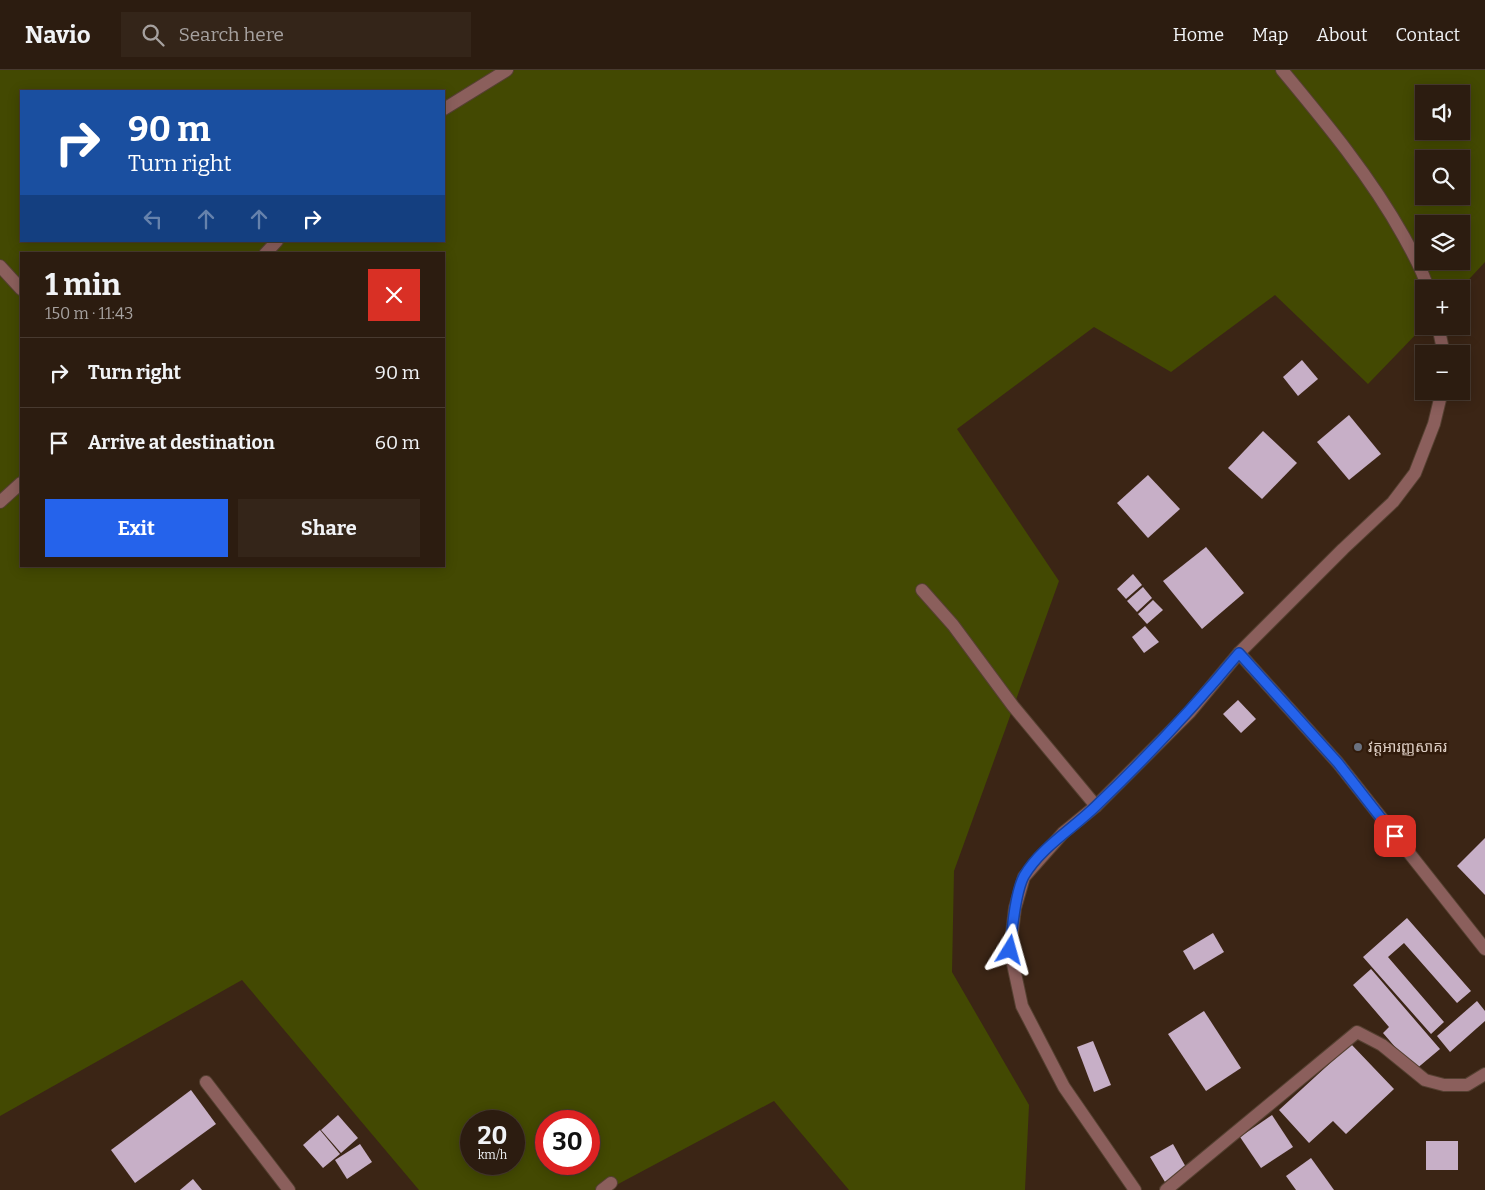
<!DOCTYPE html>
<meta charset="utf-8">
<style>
:root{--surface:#2c1c10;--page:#342519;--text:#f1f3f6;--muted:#a6a19f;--line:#483a30;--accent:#2563eb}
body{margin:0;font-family:Bitter,"Noto Sans Khmer",serif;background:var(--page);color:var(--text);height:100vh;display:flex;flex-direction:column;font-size:19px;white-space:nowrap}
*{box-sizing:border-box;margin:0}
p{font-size:16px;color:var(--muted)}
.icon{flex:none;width:28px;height:28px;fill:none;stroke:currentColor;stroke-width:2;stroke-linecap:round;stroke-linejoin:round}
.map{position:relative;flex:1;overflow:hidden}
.side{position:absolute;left:20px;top:182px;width:425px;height:315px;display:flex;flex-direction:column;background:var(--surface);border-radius:0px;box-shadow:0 2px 12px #0003,0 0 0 1px var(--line)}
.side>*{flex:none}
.banner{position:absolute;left:20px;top:20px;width:425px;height:152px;border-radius:0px;box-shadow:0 2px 12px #0003,0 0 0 1px var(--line);background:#1a4fa0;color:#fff;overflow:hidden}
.tools{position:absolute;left:1415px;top:15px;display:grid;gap:10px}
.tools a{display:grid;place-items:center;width:55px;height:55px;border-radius:0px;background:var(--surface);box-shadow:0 2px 12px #0003,0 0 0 1px var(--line);font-size:25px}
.speed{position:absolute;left:460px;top:1040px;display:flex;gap:10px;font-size:25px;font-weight:700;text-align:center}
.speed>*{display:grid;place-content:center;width:65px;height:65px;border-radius:50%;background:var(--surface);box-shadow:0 2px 12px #0003,0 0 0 1px var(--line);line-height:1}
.speed small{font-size:12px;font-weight:400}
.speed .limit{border:8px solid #d22;background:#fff;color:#111}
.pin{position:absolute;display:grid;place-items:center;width:42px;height:42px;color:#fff;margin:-21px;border-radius:10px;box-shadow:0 2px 8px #0006}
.me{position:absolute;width:55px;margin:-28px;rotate:8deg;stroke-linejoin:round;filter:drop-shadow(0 0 4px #0008)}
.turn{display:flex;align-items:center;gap:18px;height:105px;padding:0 25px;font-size:22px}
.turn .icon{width:65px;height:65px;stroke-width:2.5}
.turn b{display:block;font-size:35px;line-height:42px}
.lanes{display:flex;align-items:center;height:48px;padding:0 25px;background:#0003;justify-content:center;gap:25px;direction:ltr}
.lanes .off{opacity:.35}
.round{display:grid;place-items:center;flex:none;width:52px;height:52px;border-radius:0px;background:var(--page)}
.overview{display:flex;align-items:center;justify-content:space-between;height:85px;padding:0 25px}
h1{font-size:30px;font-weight:700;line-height:38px}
.action{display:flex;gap:10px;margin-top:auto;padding:10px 25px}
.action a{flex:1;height:58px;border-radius:0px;background:var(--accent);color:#fff;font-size:20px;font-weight:700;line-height:58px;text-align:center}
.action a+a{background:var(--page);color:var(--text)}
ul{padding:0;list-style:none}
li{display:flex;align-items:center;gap:15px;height:70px;padding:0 25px;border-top:1px solid var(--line)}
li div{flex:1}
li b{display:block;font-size:19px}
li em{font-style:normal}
header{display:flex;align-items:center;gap:30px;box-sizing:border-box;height:70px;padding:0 25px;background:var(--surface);border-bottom:1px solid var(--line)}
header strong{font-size:24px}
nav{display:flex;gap:28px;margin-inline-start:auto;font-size:18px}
.search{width:350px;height:45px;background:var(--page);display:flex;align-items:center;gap:12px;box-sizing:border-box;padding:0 18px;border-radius:0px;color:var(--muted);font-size:19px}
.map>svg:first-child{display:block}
</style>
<header>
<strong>Navio</strong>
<div class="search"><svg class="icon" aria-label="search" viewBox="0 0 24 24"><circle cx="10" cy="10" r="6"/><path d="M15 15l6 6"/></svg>Search here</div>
<nav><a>Home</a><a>Map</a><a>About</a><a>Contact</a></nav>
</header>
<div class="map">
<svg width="1485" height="1120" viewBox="0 0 1485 1120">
<rect width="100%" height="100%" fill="#3b2515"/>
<path fill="#434902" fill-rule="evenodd" d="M 0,0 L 1485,0 L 1485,192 L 1460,219 L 1424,219 L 1424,256 L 1368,314 L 1275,225 L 1171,302 L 1094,257 L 957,359 L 1059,511 L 954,801 L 952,902 L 1029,1035 L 1025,1120 L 849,1120 L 774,1031 L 607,1120 L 419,1120 L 242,910 L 0,1046 ZM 21,21 L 444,21 L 444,171 L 21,171 ZM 1424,24 L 1461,24 L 1461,61 L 1424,61 ZM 1424,89 L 1461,89 L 1461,126 L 1424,126 ZM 1424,154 L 1461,154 L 1461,191 L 1424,191 ZM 21,184 L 444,184 L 444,496 L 21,496 ZM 471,1051 L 514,1051 L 514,1094 L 471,1094 ZM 546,1051 L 589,1051 L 589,1094 L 546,1094 Z"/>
<g fill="#c7afc7">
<polygon points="1302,290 1318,309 1298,326 1283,307"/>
<polygon points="1349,345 1381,384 1349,410 1317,372"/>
<polygon points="1263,361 1297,393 1262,429 1228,398"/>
<polygon points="1148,405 1180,439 1148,468 1117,433"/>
<polygon points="1206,477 1244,523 1202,559 1163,511"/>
<polygon points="1133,504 1142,515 1126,529 1117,519"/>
<polygon points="1143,517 1152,528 1137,542 1127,531"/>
<polygon points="1153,530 1163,540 1147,554 1138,544"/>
<polygon points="1145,556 1159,572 1144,583 1132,567"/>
<polygon points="1238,630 1256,649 1241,663 1223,644"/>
<polygon points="1485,768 1485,825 1457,796"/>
<polygon points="1407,848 1471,921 1457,933 1404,873 1388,887 1444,952 1431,964 1363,887"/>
<polygon points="1213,863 1224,882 1194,900 1183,881"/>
<polygon points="1371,899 1440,979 1415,1000 1383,963 1389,957 1353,915"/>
<polygon points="1477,931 1485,941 1485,951 1450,982 1437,966"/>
<polygon points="1204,941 1241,998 1206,1021 1168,964"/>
<polygon points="1093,971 1111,1015 1094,1022 1077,977"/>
<polygon points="1351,974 1394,1019 1346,1064 1333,1051 1309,1073 1279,1040"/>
<polygon points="191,1020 216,1054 135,1113 111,1080"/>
<polygon points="338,1045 358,1068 341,1083 321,1060"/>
<polygon points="1272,1045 1293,1077 1261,1098 1240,1067"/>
<polygon points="320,1060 340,1084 323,1098 303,1075"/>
<rect x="1426" y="1071" width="32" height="29"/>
<polygon points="360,1074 372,1092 347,1109 335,1090"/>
<polygon points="1173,1074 1187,1099 1165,1112 1150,1087"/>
<polygon points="1311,1088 1334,1120 1296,1120 1286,1106"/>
<polygon points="193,1109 202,1120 180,1120"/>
</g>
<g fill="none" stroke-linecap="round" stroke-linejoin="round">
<g stroke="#554031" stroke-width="14">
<g id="minor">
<path d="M 1282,0 C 1326,53 1370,106 1404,167 C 1413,184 1423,200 1428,219"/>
<polyline points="444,39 507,0"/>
<polyline points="265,184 277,171"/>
<polyline points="0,196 21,219"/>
<polyline points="1438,256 1444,284"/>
<polyline points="0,432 21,413"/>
<polyline points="922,520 953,555 1013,636 1096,736"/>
<polyline points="1239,583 1338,693 1485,879"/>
<polyline points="206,1012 289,1120"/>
<polyline points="602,1120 611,1113"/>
<polyline points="1135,1120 1064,1017 1022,936 1010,880 1015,838 1024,807 1063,763 1096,736 1190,642 1239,583 1343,479 1393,432 1415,403 1434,354 1442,321"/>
<polyline points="1166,1120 1357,962 1382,975 1425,1010 1444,1015 1467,1015 1485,1004"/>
</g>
</g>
<use href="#minor" stroke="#8b5f5c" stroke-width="12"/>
</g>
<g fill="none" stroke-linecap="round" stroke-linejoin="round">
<g stroke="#184099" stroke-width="12">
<path id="route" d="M 1010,880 C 1012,860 1015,823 1024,806 C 1041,777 1074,758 1097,735 C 1147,687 1195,636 1239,583 L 1338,693 L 1395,766"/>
</g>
<use href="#route" stroke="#2563eb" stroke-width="9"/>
</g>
<circle fill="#6b7280" stroke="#311b0b" stroke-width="2" cx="1358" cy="677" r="5"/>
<g text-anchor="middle" stroke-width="5" stroke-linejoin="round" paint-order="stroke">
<g font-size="15" fill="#decfc5" stroke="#311b0b" text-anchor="start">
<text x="1368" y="682">វត្តអារញ្ញសាគរ</text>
</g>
</g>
</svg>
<div class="tools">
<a><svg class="icon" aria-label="sound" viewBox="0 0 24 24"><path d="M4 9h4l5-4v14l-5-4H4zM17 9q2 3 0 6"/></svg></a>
<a><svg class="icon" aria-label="search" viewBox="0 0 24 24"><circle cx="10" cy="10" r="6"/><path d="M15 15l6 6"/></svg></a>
<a><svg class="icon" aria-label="layers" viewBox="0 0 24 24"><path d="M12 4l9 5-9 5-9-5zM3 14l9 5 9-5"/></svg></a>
<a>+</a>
<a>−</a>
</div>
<div class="speed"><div>20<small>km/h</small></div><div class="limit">30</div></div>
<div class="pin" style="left:1395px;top:766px;background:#d93025"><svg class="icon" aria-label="arrive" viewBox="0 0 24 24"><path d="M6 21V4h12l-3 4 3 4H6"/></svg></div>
<svg class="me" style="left:1010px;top:880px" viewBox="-20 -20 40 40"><path d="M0-17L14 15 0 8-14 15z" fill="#2563eb" stroke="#fff" stroke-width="4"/></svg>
<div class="banner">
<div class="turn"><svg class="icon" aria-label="right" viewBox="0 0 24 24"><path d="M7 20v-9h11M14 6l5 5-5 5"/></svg><div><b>90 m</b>Turn right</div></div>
<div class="lanes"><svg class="icon off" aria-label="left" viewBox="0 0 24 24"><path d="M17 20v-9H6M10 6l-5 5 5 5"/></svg><svg class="icon off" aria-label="ahead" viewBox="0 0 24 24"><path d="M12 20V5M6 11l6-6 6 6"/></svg><svg class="icon off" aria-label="ahead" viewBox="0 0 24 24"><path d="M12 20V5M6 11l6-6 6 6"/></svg><svg class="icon" aria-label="right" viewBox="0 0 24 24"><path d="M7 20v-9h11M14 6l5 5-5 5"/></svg></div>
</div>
<section class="side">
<div class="overview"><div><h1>1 min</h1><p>150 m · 11:43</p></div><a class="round" style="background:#d93025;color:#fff"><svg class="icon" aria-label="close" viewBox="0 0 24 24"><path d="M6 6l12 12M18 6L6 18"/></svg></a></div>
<ul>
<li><svg class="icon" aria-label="right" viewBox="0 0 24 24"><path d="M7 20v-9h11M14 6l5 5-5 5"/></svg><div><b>Turn right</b></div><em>90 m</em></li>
<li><svg class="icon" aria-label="arrive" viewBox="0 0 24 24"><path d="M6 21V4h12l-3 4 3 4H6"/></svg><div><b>Arrive at destination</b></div><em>60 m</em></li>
</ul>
<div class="action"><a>Exit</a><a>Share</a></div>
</section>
</div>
